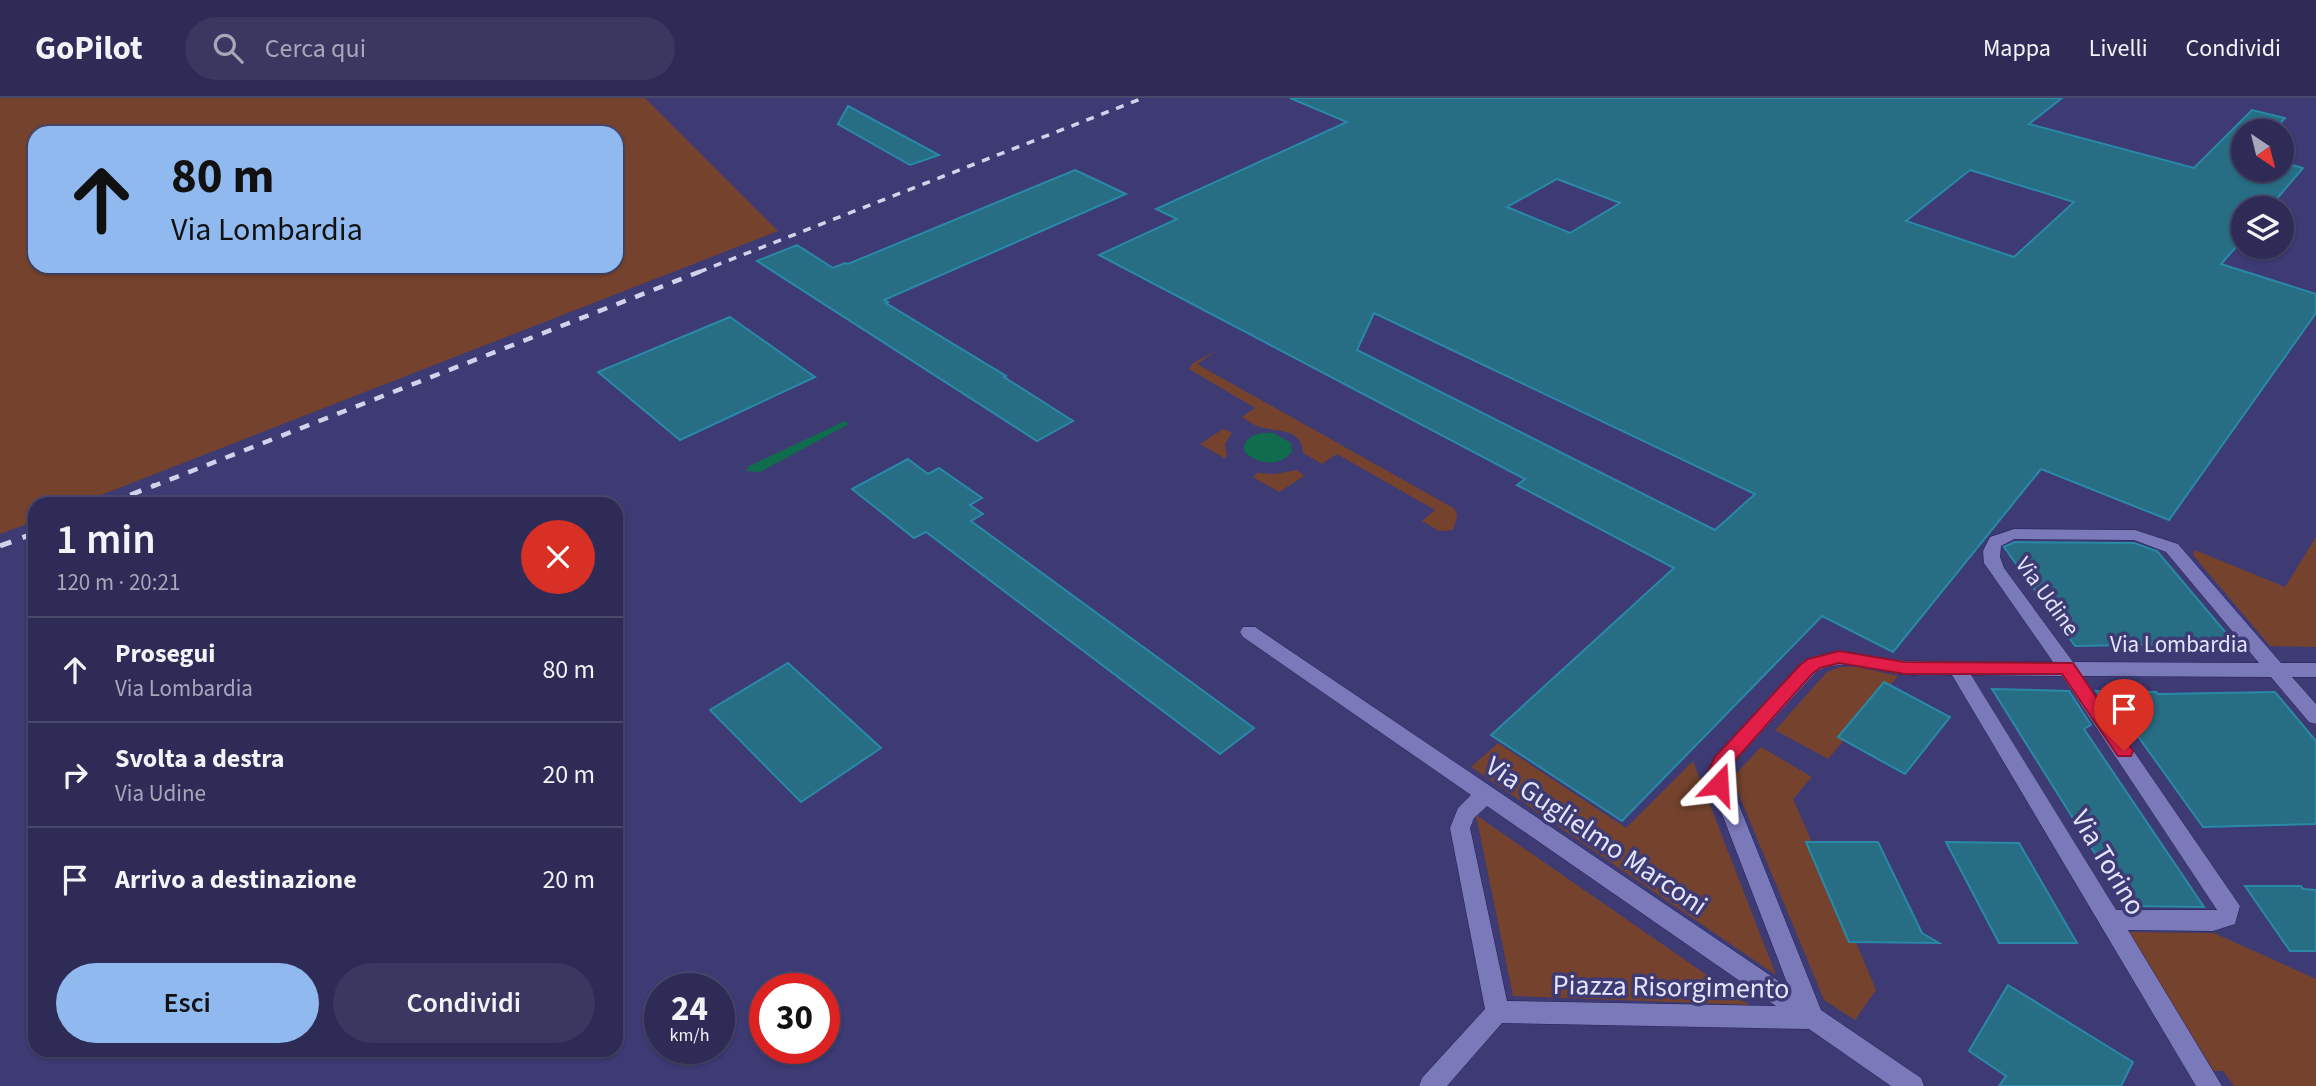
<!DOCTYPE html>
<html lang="it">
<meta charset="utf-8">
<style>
:root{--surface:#2e2c57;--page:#3a3861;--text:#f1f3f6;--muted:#a7a7ba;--line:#49486d;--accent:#90b9f0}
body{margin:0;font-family:"Source Sans 3",sans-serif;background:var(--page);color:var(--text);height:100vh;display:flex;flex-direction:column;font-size:26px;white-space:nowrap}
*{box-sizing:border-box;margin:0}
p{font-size:23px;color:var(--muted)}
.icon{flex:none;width:38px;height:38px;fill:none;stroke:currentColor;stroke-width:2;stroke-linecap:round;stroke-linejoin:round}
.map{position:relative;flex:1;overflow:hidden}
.panel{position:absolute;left:28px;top:399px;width:595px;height:560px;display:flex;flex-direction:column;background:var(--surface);border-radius:21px;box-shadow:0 2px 5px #0004,0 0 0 2px var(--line)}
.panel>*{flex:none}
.top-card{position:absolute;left:28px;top:28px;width:595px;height:147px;border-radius:21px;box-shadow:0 2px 5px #0004,0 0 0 2px var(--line);background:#90b9f0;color:#111;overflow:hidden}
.needle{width:46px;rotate:145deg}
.tools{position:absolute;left:2231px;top:21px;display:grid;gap:14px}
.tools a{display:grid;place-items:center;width:63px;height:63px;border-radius:50%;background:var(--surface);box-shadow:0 2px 5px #0004,0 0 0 2px var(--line);font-size:35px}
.speed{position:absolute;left:644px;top:875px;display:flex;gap:14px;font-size:35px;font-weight:700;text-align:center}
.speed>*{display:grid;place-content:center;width:91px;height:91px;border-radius:50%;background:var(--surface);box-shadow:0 2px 5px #0004,0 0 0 2px var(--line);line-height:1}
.speed small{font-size:18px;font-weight:400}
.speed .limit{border:10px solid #d22;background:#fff;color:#111}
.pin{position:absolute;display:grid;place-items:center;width:60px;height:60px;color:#fff;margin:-72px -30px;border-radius:50% 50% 50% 0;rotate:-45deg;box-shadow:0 0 7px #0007}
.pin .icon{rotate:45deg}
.me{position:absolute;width:77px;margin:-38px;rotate:20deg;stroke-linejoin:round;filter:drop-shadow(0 0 5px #0008)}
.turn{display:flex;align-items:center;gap:24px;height:147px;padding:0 28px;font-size:32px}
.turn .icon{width:91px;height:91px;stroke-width:2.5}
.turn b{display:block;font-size:49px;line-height:60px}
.round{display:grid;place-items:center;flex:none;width:74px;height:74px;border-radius:37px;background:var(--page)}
.overview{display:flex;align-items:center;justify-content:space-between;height:119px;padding:0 28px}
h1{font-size:42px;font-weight:600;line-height:52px}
.action{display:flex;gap:14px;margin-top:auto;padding:14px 28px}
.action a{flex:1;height:80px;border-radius:42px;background:var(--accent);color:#111;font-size:28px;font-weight:600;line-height:80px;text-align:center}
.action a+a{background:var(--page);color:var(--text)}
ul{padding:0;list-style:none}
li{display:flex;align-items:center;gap:21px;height:105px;padding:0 28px;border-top:2px solid var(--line)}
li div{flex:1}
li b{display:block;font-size:26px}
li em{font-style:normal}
header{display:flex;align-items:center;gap:42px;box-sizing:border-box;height:98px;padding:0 35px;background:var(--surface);border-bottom:2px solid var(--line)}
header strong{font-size:33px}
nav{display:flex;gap:38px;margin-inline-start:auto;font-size:24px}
.search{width:490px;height:63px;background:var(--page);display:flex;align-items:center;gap:18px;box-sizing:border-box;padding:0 24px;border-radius:38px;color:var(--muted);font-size:26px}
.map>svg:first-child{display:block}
</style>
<header>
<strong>GoPilot</strong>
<div class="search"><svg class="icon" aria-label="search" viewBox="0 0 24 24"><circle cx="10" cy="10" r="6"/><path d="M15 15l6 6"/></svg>Cerca qui</div>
<nav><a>Mappa</a><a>Livelli</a><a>Condividi</a></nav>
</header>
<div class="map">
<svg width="2316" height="988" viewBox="0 0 2316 988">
<rect width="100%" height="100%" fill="#3d3a74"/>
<g fill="#75432d" fill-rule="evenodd">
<path d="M 0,0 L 645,0 L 778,133 L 78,406 L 35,406 L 35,423 L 0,436 ZM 616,35 L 616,168 L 35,168 L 35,35 Z"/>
<path d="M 1218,252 L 1197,266 L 1455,411 L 1457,419 L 1453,432 L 1439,433 L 1422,423 L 1435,412 L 1337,356 L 1322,366 L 1303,355 C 1302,328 1275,335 1257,328 C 1252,326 1247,322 1242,319 L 1255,310 L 1189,271 L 1193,265 Z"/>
<polygon points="1223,331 1232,335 1225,346 1227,358 1224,360 1200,346"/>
<polygon points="1297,372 1304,378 1279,394 1253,379 1257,375 1275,376"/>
<polygon points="2316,439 2316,549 2270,548 2193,457 2195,452 2285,489"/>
<polygon points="1840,569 1857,569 1898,578 1890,588 1884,584 1839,638 1844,642 1828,661 1775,632 1827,574"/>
<polygon points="1498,645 1626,730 1693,663 1776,877 1471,669"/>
<polygon points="1761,649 1812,679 1793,701 1812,744 1806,744 1849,844 1856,844 1876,892 1855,922 1824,902 1732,680"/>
<polygon points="1476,717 1750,907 1513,898"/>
<polygon points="2127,834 2214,835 2316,881 2316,988 2234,988 2223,973 2214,973"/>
</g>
<g fill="#0f6d4d">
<polygon points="845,323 849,326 760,374 746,373 749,368"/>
<path d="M 1273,335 L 1291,345 L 1292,353 C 1282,369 1258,367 1245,354 L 1244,348 C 1248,336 1262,334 1273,335 Z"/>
</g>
<g fill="#276d84" stroke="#2989a7" stroke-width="2" fill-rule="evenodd">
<path d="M 1290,0 L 2062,0 L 2029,26 L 2194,70 L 2252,12 L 2285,20 L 2273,33 L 2244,33 L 2244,72 L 2282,72 L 2282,64 L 2303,70 L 2269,110 L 2244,110 L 2244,140 L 2221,166 L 2316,196 L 2316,215 L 2169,422 L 2041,371 L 1893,554 L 1822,518 L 1622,723 L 1491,637 L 1674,470 L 1517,387 L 1525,381 L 1099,157 L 1177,121 L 1156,111 L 1347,24 ZM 1970,72 L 2074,104 L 2014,159 L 1906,123 ZM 1557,81 L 1620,105 L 1570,135 L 1507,109 ZM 1374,215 L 1755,396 L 1715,432 L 1357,252 Z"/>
<polygon points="848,8 939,57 910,67 838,26"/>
<polygon points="1075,72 1126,96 884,202 888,204 886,205 1006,278 1004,279 1073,323 1037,343 757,163 797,147 833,170 845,165 848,166"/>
<polygon points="730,219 815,279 680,342 598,274"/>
<polygon points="908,361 928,376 939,370 982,400 970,407 983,416 971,423 1254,630 1220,656 926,434 914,440 852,391"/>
<polygon points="2015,444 2134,445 2157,453 2238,549 2190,549 2188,546 2075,548 2004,449"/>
<polygon points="788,565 881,650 801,704 710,612"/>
<polygon points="1884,584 1950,619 1905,676 1838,639"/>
<polygon points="1992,591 2069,593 2091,627 2084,631 2204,809 2128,808"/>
<polygon points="2096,593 2156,594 2158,596 2275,594 2316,643 2316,726 2203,729 2117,609 2110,614"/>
<polygon points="1806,744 1878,744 1922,835 1939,845 1849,844"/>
<polygon points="1946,744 2019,745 2077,845 1999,845"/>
<polygon points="2245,788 2301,788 2303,791 2316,792 2316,853 2290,853"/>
<polygon points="2008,887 2133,964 2121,988 1999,988 2006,978 1969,953"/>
</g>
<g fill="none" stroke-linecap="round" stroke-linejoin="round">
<g stroke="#251f56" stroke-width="1">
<path id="minor" d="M 2014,431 L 2135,432 L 2178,446 L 2281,565 L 2316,565 L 2316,579 L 2292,579 L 2316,606 L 2316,626 L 2309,624 L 2271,579 L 2082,578 L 2240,808 L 2235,826 L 2213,833 L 2128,832 L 2222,988 L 2196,988 L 1952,577 C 1935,577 1918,578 1902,576 C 1873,573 1845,559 1817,573 L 1731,668 L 1727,677 L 1821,912 L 1921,980 L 1924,988 L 1891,988 L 1809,931 L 1502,925 L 1447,988 L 1419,988 L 1422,980 L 1485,911 L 1450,730 L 1458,710 L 1471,697 L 1243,539 L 1240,534 L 1243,529 L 1255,529 L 1789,890 L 1707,677 L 1712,664 L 1803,563 C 1844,544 1868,562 1908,563 C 1956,565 2004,564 2053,564 L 1984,465 L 1983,453 L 1990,439 ZM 2014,441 L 2134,442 L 2166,454 L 2259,565 L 2073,564 L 2004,470 L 2000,459 L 2001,448 ZM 1971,577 L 2062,578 L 2217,812 L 2116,812 ZM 1487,708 L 1776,908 L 1507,903 L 1470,730 L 1474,720 Z"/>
</g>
<use href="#minor" fill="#7a79ba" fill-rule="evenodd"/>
<polyline stroke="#d2d2eb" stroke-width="3.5" stroke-dasharray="8 8" stroke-linecap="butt" points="699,174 1143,0"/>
<polyline stroke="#d2d2eb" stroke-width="4.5" stroke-dasharray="10 10" stroke-linecap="butt" points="151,389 704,172"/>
<g stroke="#d2d2eb" stroke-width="5" stroke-dasharray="12 12" stroke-linecap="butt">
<polyline points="108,406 155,387"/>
<polyline points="0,448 35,435"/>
</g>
</g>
<polygon fill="#e11d48" stroke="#92132f" stroke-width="2" points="1839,553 1905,564 2073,565 2133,653 2131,658 2118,658 2062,576 1905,576 1839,565 1820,570 1812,576 1729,669 1725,691 1719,693 1712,691 1708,674 1715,659 1800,567 1808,561"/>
<g text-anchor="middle" stroke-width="7" stroke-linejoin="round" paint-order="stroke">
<g font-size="23" fill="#e4e5fa" stroke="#3d3a74">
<text transform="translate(2048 498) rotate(54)" y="8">Via Udine</text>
<text x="2179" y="554">Via Lombardia</text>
</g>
<g font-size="28" fill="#e4e5fa" stroke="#3d3a74">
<text transform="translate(1597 737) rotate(34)" y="10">Via Guglielmo Marconi</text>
<text transform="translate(2109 764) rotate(59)" y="10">Via Torino</text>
<text transform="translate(1671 888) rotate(1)" y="10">Piazza Risorgimento</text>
</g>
</g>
</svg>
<div class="tools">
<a><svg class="needle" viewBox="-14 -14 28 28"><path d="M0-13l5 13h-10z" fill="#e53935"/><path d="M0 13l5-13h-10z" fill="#a7a7ba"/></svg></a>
<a><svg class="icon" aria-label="layers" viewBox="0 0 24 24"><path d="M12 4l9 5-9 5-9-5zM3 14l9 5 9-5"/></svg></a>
</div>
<div class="speed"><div>24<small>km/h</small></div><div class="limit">30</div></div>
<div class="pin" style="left:2124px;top:653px;background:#d93025"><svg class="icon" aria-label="arrive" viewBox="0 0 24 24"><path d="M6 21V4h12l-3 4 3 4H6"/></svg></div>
<svg class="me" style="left:1719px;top:686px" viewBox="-20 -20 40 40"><path d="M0-17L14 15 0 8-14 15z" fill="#e11d48" stroke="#fff" stroke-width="4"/></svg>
<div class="top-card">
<div class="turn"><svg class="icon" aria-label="ahead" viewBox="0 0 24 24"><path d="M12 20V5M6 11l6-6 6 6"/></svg><div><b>80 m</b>Via Lombardia</div></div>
</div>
<section class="panel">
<div class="overview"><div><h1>1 min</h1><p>120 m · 20:21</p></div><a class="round" style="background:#d93025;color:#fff"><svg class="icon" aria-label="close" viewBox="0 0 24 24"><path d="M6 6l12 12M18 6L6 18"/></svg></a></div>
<ul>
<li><svg class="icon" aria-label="ahead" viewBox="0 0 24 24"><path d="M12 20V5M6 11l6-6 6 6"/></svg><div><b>Prosegui</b><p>Via Lombardia</p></div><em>80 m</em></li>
<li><svg class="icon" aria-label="right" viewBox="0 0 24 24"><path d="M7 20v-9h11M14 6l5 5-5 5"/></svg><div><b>Svolta a destra</b><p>Via Udine</p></div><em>20 m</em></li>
<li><svg class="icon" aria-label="arrive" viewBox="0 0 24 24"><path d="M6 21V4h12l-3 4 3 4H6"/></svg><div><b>Arrivo a destinazione</b></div><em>20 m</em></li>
</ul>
<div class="action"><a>Esci</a><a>Condividi</a></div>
</section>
</div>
